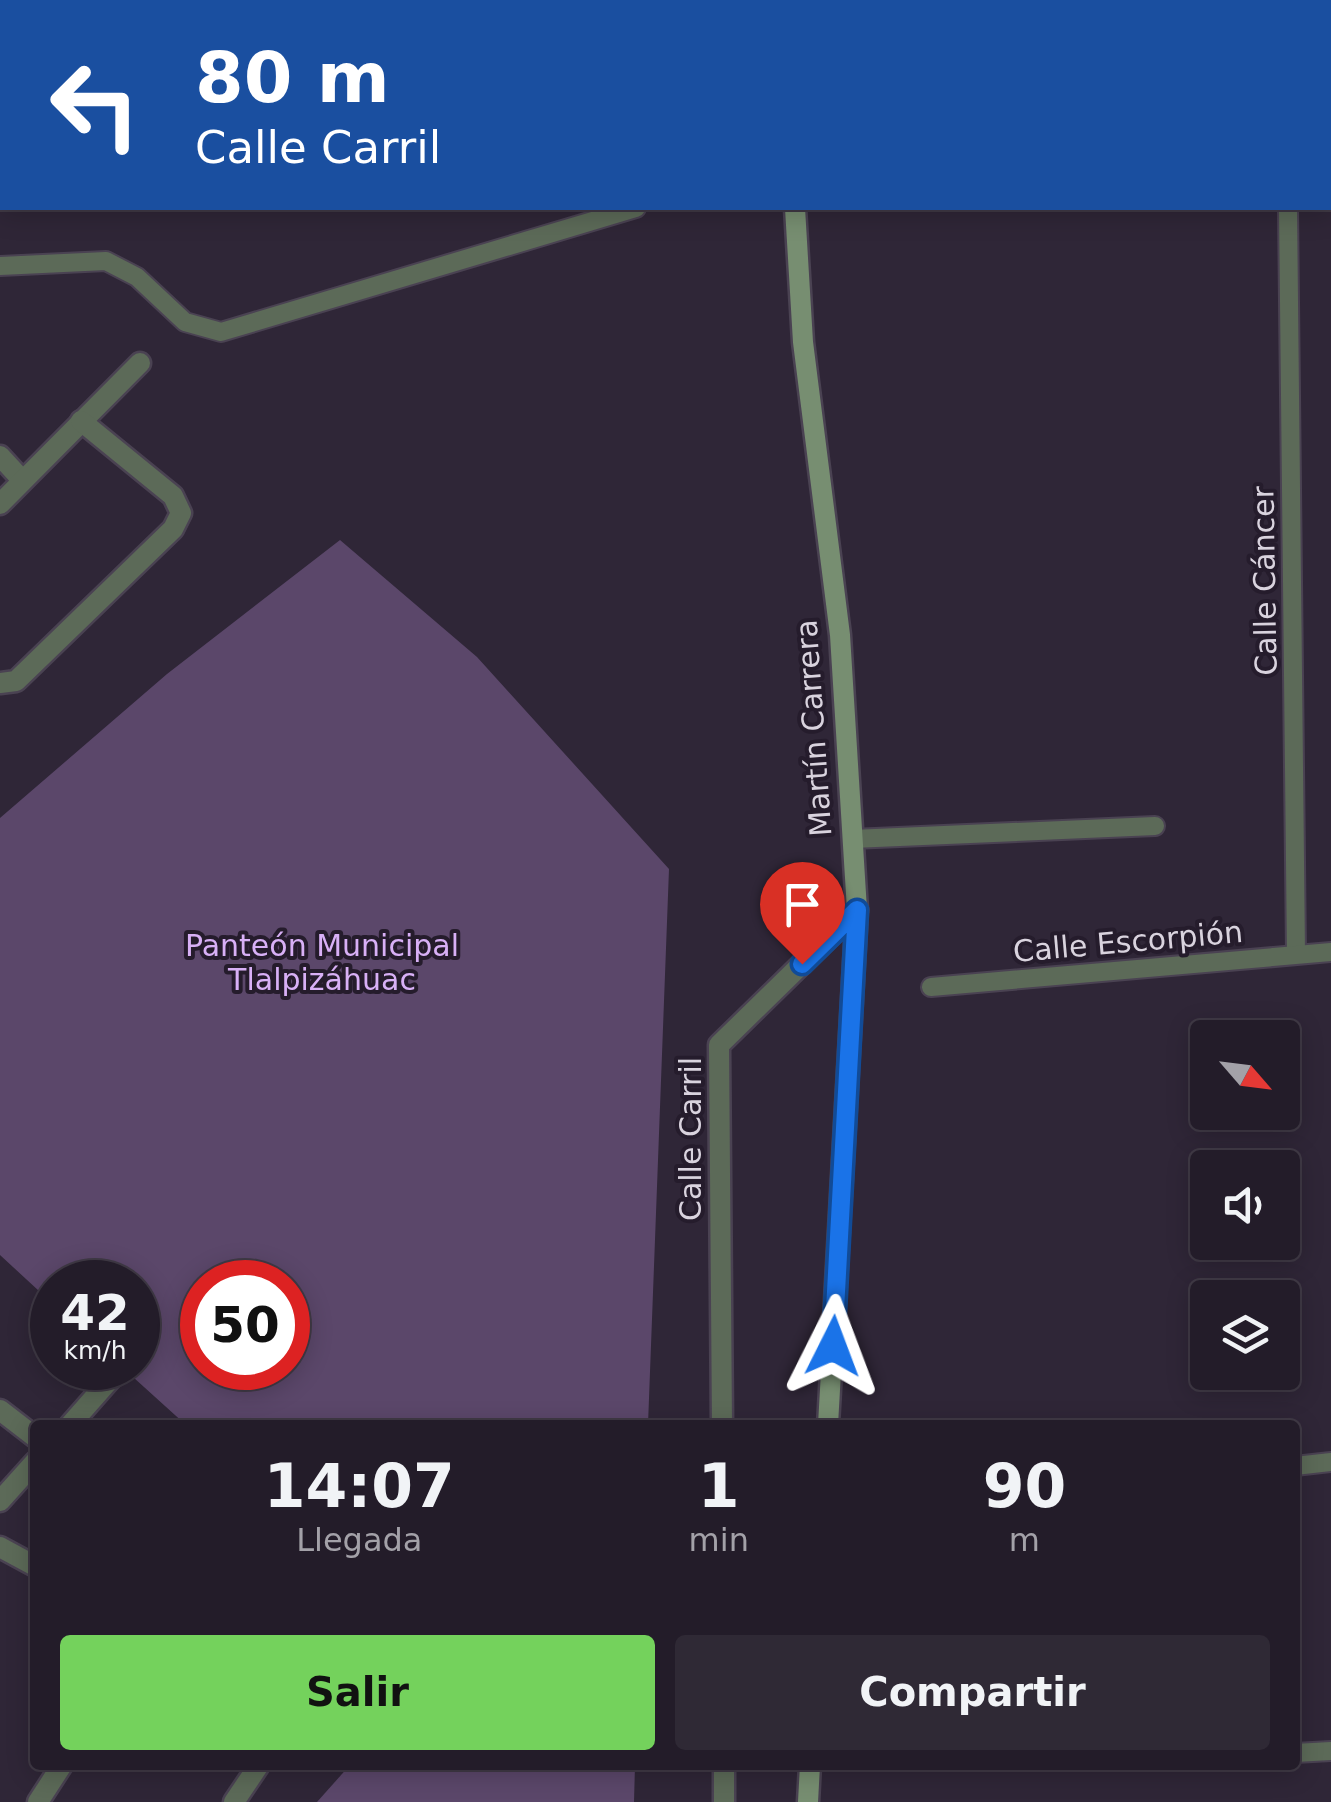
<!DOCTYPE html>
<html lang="es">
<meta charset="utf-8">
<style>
:root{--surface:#231c29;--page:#2f2935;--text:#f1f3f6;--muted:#a3a1a8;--line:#403a46;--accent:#74d25c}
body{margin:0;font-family:"DejaVu Sans",sans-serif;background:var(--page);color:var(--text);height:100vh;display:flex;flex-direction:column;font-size:38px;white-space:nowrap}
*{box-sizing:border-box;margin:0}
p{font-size:32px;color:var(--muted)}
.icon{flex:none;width:55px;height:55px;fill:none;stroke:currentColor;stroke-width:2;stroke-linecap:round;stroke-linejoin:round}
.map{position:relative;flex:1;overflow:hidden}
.drawer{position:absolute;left:30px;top:1420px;width:1270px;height:350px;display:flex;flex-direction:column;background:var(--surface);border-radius:10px;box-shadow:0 5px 25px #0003,0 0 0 2px var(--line)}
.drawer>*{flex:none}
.guide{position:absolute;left:0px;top:0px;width:1332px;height:210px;box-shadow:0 5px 25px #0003,0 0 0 2px var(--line);background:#1a4fa0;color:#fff;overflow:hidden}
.needle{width:65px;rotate:118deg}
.tools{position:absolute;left:1190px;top:1020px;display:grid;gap:20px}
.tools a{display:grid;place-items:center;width:110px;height:110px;border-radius:10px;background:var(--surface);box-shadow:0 5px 25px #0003,0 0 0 2px var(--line);font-size:50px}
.speed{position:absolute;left:30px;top:1260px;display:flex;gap:20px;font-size:50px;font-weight:700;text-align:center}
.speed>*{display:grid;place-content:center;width:130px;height:130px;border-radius:50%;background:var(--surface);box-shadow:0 5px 25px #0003,0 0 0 2px var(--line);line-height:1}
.speed small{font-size:25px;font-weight:400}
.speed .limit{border:15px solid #d22;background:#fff;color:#111}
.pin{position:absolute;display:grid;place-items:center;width:85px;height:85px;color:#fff;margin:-102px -42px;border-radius:50% 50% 50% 0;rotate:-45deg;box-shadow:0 0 10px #0007}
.pin .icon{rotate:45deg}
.me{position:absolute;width:110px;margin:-55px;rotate:3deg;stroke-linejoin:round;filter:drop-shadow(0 0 8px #0008)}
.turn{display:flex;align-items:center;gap:35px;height:210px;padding:0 30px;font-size:45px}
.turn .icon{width:130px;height:130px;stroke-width:2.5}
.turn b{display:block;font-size:70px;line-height:85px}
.eta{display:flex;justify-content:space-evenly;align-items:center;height:170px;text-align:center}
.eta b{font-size:60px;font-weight:700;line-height:70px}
.action{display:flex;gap:20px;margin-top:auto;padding:20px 30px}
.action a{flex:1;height:115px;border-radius:10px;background:var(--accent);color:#111;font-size:40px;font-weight:700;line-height:115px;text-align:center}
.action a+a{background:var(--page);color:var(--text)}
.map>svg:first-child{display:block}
</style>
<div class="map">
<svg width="1331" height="1802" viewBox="0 0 1331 1802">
<rect width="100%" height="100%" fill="#2f2637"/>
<g fill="#5b476a" fill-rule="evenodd">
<path d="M 340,540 L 477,657 L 669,869 L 648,1425 L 186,1425 L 123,1368 L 138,1368 L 138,1282 L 52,1282 L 52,1303 L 0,1255 L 0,818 L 167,674 ZM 202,1282 L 288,1282 L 288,1368 L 202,1368 Z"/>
<polygon points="350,1765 635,1765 634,1802 317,1802"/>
</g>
<g fill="#4a4052" stroke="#605568" stroke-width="2.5">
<polygon points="0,0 32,2 2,2 0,196"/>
<polygon points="57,0 533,0 534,2 42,2"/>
</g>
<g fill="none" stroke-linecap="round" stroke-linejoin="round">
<g stroke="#4a4252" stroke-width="22">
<g id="lane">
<polyline points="610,0 610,2"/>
<polyline points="996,0 997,2"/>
<polyline points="1286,0 1286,2"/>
<polyline points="1288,208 1296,954"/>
<polyline points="0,266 106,261 137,277 185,322 221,332 636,208"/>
<polyline points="852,839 1155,826"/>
<polyline points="931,987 1331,952"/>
<polyline points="1295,1466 1331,1462"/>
<polyline points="1295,1753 1331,1751"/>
</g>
</g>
<g stroke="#4a4252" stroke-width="25">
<g id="street">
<polyline points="0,456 22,480"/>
<polyline points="0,504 140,363"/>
<polyline points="0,683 16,681 173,529 181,513 173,496 81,421"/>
<polyline points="0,1410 35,1437"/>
<polyline points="70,1425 114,1375"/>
<polyline points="722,1425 719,1045 857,910"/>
<polyline points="0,1501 35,1462"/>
<polyline points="0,1547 35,1566"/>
<polyline points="724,1765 724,1802"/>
<polyline points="38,1802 62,1765"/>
<polyline points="234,1802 259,1765"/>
</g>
</g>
<g stroke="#4a4252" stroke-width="25">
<g id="secondary">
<polyline points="767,0 767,2"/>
<polyline points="795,208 803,342 840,635 857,910 828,1425"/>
<polyline points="808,1802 810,1765"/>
</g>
</g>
<use href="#lane" stroke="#5c6a58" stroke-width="18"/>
<use href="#street" stroke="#5c6a58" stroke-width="20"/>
<use href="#secondary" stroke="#778e71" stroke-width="20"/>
</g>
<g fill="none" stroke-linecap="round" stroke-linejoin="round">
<g stroke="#114b97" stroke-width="25">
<polyline id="route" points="802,964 857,910 833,1346"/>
</g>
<use href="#route" stroke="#1a73e8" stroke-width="18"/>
</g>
<g text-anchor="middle" stroke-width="8" stroke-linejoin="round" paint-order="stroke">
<g font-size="30" fill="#d9d3de" stroke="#251c2c">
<text transform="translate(1265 581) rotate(-91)" y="10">Calle Cáncer</text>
<text transform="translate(814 728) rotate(-94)" y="10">Martín Carrera</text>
<text transform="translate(1128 942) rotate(-5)" y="10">Calle Escorpión</text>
<text transform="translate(691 1139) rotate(-90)" y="10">Calle Carril</text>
</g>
<g font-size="30" fill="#d8b0f6" stroke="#251c2c">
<text x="322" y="956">Panteón Municipal<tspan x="322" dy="34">Tlalpizáhuac</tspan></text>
</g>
</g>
</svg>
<div class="tools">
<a><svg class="needle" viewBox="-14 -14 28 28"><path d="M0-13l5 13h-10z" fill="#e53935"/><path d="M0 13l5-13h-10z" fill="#a3a1a8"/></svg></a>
<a><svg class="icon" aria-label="sound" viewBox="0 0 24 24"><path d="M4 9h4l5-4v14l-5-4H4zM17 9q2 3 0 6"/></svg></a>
<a><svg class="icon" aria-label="layers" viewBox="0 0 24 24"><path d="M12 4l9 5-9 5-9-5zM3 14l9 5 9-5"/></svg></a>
</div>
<div class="speed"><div>42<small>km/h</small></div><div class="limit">50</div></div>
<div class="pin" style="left:802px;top:964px;background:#d93025"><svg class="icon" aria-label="arrive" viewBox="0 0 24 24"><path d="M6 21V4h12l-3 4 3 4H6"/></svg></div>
<svg class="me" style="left:833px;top:1346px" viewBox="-20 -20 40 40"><path d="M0-17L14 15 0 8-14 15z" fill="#1a73e8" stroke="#fff" stroke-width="4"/></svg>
<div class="guide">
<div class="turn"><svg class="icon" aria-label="left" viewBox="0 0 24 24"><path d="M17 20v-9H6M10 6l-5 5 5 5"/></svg><div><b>80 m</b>Calle Carril</div></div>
</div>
<section class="drawer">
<div class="eta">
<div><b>14:07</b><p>Llegada</p></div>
<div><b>1</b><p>min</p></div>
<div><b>90</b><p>m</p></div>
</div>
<div class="action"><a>Salir</a><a>Compartir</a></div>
</section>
</div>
